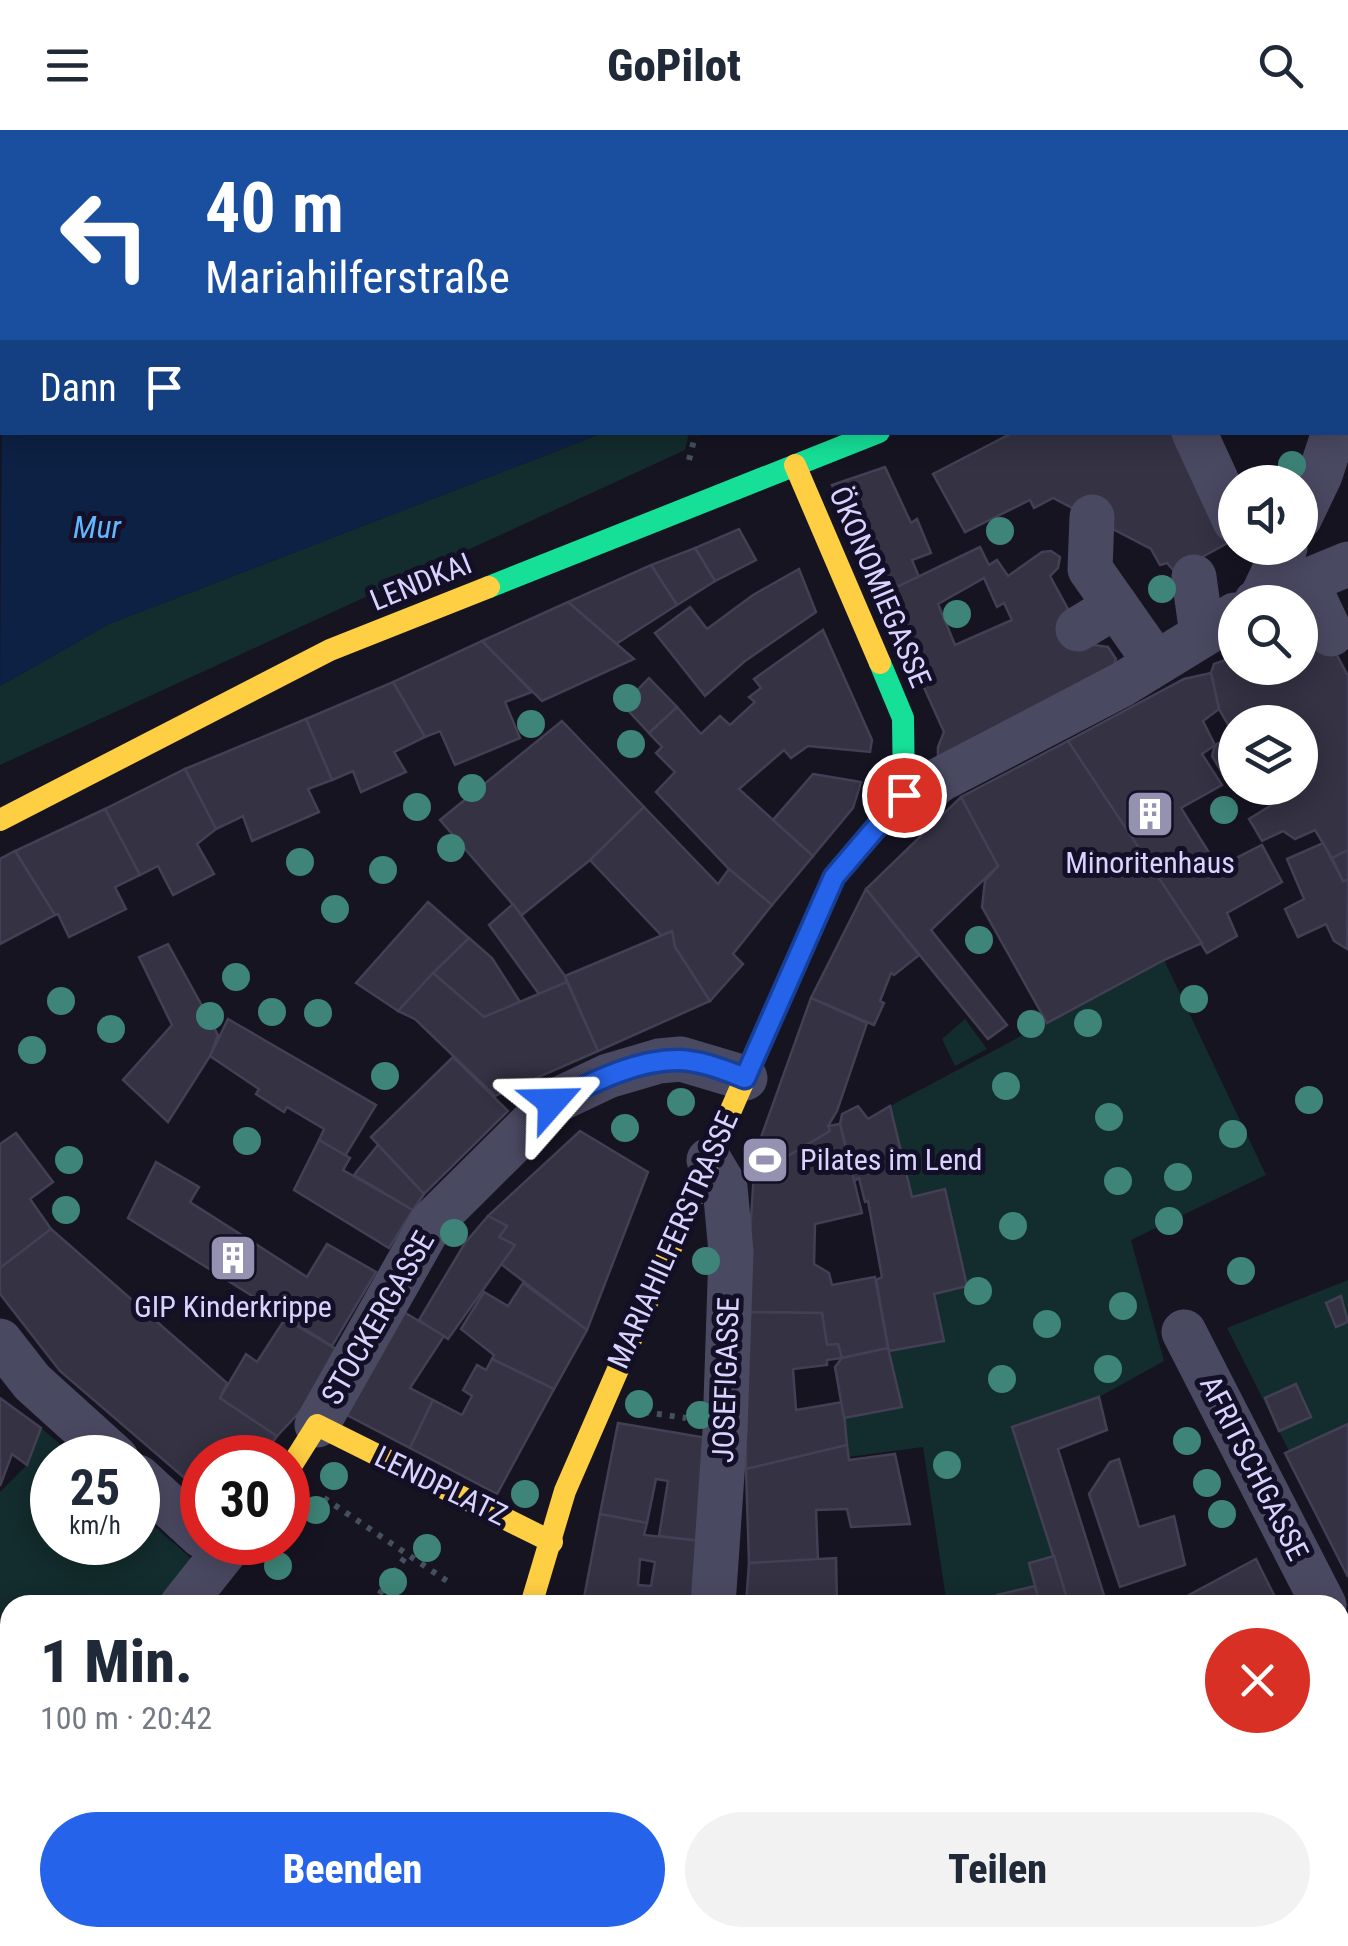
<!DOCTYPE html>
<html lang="de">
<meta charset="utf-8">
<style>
:root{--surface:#fff;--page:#f2f2f3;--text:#1f2937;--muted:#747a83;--accent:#2563eb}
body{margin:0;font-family:"Roboto Condensed",sans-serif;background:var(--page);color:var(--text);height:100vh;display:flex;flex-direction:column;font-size:38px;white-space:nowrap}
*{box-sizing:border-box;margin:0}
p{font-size:32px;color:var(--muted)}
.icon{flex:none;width:55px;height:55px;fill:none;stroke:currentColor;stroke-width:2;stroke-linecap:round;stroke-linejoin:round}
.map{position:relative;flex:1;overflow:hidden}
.details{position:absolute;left:0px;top:1465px;width:1350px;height:352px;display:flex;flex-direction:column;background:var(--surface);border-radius:30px 30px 0 0;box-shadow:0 5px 25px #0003}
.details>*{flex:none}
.top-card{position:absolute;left:0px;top:0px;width:1350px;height:305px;box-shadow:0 5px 25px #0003;background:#1a4fa0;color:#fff;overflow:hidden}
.tools{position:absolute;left:1218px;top:335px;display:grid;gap:20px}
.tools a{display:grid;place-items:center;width:100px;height:100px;border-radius:50%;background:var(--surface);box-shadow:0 5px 25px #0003;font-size:50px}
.speed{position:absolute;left:30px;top:1305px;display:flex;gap:20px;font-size:50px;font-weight:700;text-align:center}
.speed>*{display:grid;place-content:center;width:130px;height:130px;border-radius:50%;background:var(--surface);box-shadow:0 5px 25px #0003;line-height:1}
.speed small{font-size:25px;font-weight:400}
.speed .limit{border:15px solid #d22;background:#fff;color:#111}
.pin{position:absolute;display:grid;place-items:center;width:85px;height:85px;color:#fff;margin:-42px;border:5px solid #fff;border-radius:50%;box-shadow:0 2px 10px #0007}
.me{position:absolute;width:110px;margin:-55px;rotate:65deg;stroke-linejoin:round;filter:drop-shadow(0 0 8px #0008)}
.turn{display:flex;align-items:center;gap:35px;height:210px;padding:0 40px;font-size:45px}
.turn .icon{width:130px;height:130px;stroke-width:2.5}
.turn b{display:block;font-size:70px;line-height:85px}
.then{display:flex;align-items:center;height:95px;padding:0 40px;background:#0003;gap:20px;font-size:38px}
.round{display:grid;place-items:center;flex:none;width:105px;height:105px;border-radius:52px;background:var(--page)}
.headline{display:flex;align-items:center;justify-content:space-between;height:170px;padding:0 40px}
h1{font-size:60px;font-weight:800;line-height:75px}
.button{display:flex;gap:20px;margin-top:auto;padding:20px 40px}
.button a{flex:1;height:115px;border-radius:60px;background:var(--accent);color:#fff;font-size:40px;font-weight:800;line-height:115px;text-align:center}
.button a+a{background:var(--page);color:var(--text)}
header{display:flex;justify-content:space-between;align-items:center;height:130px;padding:0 40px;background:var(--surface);font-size:45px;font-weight:800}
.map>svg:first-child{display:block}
</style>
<header><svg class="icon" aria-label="menu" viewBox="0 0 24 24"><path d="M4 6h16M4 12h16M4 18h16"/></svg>GoPilot<svg class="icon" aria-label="search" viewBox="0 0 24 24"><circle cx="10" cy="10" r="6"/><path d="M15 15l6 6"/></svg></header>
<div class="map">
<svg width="1348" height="1816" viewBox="0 0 1348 1816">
<rect width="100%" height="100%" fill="#161421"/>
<g fill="#132c2d">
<polygon points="603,303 689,303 685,320 0,635 0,556 109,494"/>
<polygon points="1164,830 1266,1045 1131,1110 1164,1231 1099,1267 1012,1297 1054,1426 1035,1456 997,1465 999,1475 947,1475 923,1317 848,1327 844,1288 901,1276 889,1221 943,1210 934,1164 945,1060 912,1067 890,976"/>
<polygon points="965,889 987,919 955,936 942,909"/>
<polygon points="1348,1150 1348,1294 1289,1321 1227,1198"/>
<polygon points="41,1298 75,1327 52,1328 52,1412 138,1412 138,1382 193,1430 154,1475 10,1475 10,1523 0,1513 0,1362 27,1335"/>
</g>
<g fill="#0d2144">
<polygon points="617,0 1348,0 1348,21 1348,2 611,2"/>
<polygon points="2,281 2,302 603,303 109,494 0,556"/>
</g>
<g fill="#343243" stroke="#433f54" stroke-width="2.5" fill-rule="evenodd">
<polygon points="828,0 1061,0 823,2"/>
<polygon points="1014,302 1176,302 1233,410 1175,442 1167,433 1160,435 1151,419 1053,368 1034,378 1030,370 965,402 933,344"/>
<polygon points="885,337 911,393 917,389 931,423 912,430 919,447 882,464 832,355"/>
<polygon points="739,399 756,430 715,451 695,418"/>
<path d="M 980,417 L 989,435 L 997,430 L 1008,446 L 1042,422 L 1051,421 L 1060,427 L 1058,438 L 1050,446 L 1087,514 L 1108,517 L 1116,529 L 1111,544 L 938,629 L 938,617 L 944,602 L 882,464 ZM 984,448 L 997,477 L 1004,473 L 1012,490 L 955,515 L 938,474 Z"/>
<polygon points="695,418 715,451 677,475 651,435"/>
<polygon points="651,435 677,475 616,514 568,472"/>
<polygon points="799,439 816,482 745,531 705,566 655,503 690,477 707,499 753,465"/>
<polygon points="568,472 634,529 542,571 482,511"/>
<polygon points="1308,488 1318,490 1348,546 1348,720 1332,728 1315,700 1295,709 1283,701 1262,711 1249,689 1270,676 1276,666 1272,658 1300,658 1300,592 1235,592 1235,650 1224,646 1212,626 1215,615 1234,605 1219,579 1211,543 1214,534 1231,528 1228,523 1235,520 1235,538 1300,538 1300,492"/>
<polygon points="823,500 872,610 870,622 808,616 791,628 784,620 739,659 813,726 772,775 729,739 656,662 675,642 656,623 662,617 649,603 677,577 701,604 720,586 730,595 755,572 749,567 761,558 754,549"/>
<polygon points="482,511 532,562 505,572 520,608 455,635 440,601 425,607 393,552"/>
<polygon points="1211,543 1219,579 1203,591 1215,615 1202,624 1222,655 1181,678 1218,737 1262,715 1282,752 1227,783 1237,806 1207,823 1068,611 1184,549"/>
<polygon points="649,548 677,577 649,603 623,575"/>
<polygon points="393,552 425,607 394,622 406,642 361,662 353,641 332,650 306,589"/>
<polygon points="306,589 332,650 308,659 319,682 252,711 243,686 216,699 185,639"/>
<polygon points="562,591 644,677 590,730 522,785 440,690"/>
<polygon points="1068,611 1202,813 1164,830 1047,893 982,777 985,751 998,736 961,667"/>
<polygon points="185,639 216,699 197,714 214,744 173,765 158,736 140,745 105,679"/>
<polygon points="813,644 861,652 853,678 813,726 773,690"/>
<polygon points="961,667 998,736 931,800 1007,895 988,909 866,759"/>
<polygon points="644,677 718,754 729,739 772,775 733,824 743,834 710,871 675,817 672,801 662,806 590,730"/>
<polygon points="105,679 140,745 115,757 126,779 69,807 58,784 55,785 15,721"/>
<polygon points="1323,713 1343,751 1348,750 1347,819 1334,811 1326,794 1298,807 1285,779 1304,769 1287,729"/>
<polygon points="1348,720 1348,750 1343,751 1332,728"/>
<polygon points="15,721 55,785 0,814 0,729"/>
<polygon points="866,759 919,825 894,845 891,843 880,871 884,873 874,895 811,868"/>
<polygon points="428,772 469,808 398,881 356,853"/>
<polygon points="513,774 565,846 567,852 539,864 489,795"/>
<polygon points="672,801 675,817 710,871 598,921 565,846"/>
<polygon points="469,808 492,828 520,872 484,887 433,843"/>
<polygon points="168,814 218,905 210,926 168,992 123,950 172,895 139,827"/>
<polygon points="433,843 484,887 567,852 598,921 495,966 415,889 398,881"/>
<polygon points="811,868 867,893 837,981 828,996 830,1001 783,1029 759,1013"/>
<polygon points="228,889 376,975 345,1026 319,1010 324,999 287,977 284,982 256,964 259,959 210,926"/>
<polygon points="453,927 508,981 424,1064 371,1007"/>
<polygon points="858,976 868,989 890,976 912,1067 945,1059 967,1156 934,1164 944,1211 889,1221 876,1150 882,1147 868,1071 865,1072 859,1048 854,1051 840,994 842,984"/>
<polygon points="840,994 862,1083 815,1094 814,1134 829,1143 832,1155 875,1147 888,1218 842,1228 838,1214 827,1215 822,1183 745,1182 755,1027 759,1013 783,1029 830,1001 828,996"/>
<polygon points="580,1001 648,1042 587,1200 501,1134 515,1115 499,1107 507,1096 488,1086"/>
<polygon points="16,1003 53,1052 30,1069 51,1099 0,1138 0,1014"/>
<polygon points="319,1010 350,1028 343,1040 413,1080 389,1118 294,1060"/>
<polygon points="378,1015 424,1064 413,1080 354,1045"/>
<polygon points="156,1032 199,1057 190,1072 307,1147 327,1114 376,1142 332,1216 128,1088"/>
<polygon points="488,1086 507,1096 499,1107 515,1115 448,1209 419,1190 465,1113"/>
<polygon points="51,1099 227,1253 220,1268 277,1306 262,1328 202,1328 202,1363 60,1241 0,1164 0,1138"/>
<polygon points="523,1153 587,1200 554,1259 492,1229 494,1225 461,1199 484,1162 508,1176"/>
<polygon points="1341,1166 1348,1192 1336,1197 1326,1173"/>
<polygon points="397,1178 444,1206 410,1258 433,1270 410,1318 343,1283"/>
<polygon points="745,1182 822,1183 827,1215 838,1214 842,1228 827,1230 827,1235 793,1239 796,1280 843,1272 847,1315 746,1339"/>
<polygon points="285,1189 341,1222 308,1273 277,1306 220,1268 246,1224 257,1232"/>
<polygon points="888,1218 902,1277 844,1288 835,1237 842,1228"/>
<polygon points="492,1229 554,1259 497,1364 410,1318 433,1270 462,1285 472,1266 463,1260 477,1235 486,1240"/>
<polygon points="1296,1254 1311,1287 1279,1301 1265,1268"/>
<polygon points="1099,1267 1107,1300 1058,1319 1107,1475 1069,1475 1012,1297"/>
<polygon points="0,1268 41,1298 27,1335 12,1324 0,1356"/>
<polygon points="618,1293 713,1309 702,1411 659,1406 668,1351 656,1349 647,1393 600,1384"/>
<polygon points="1348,1294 1348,1447 1285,1323"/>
<polygon points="847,1315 849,1330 895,1324 910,1394 851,1397 847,1379 816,1380 818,1431 749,1433 746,1339"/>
<polygon points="1119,1329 1139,1397 1174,1386 1185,1435 1120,1457 1089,1364 1110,1332"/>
<path d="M 600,1384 L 647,1393 L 644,1405 L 702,1411 L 695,1475 L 583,1473 ZM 640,1429 L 655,1432 L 651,1456 L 638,1455 Z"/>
<polygon points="1054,1426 1069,1475 1040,1475 1029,1433"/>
<polygon points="836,1428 837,1475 746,1475 749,1433"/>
<polygon points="1256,1429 1279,1475 1195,1475 1189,1465"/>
<polygon points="1035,1456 1040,1475 999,1475 997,1465"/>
<polygon points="10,1523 10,1623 0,1615 0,1535"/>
<polygon points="0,1615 10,1623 10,1644 0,1657"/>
<polygon points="1348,1657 1348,1816 1336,1816 1333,1808 1340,1808 1340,1660"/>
<polygon points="496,1808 610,1808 607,1816 494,1816"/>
<polygon points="610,1808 631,1808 666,1814 607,1816"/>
<polygon points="768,1808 924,1808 926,1816 770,1816"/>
<polygon points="999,1808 1172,1808 1145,1816 1001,1816"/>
</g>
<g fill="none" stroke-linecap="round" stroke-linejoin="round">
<g stroke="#44505f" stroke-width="6" stroke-dasharray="5 8" stroke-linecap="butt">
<polyline points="465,0 466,2"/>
<polyline points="387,2 388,0"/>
<polyline points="446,2 453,0"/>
<polyline points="486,2 494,0"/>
<polyline points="545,2 551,0"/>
<polyline points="1028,2 1030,0"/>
<polyline points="689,330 696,302"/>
<polyline points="644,1282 686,1288"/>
<polyline points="324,1368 453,1455"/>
<polyline points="288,1400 297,1386"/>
<polyline points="372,1475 408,1423"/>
<polyline points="205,1808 210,1816"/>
<polyline points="110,1816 119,1808"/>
</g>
<g stroke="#4a4962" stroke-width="22">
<polyline points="138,2 141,0"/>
<polyline points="0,104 2,102"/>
</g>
<g stroke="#4a4962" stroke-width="45">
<polyline points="228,0 229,2"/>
<polyline points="34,2 37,0"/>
<polyline points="0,27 2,25"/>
<polyline points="1348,261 1348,259"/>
<polyline points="1194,302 1235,391"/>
<polyline points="1092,387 1090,439 1156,533"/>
<polyline points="1300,387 1320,345 1334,302"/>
<polyline points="1194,447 1202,505"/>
<polyline points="1306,451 1331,504"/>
<polyline points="1261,469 1285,418"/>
<polyline points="1256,472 1348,434"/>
<polyline points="1078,499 1116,476"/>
<polyline points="904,665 924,661 941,649 1121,555 1235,485"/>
<polyline points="709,1030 725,1057 731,1122 725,1301 713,1475"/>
<polyline points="1184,1202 1324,1475"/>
<polyline points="0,1211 32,1252 116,1328"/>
<polyline points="317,1295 431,1093 553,972 608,946 659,931 681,929 745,948"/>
<polyline points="138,1347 202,1406"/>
<polyline points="182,1475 232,1412"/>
<polyline points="1340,1507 1348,1522"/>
<polyline points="1340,1597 1348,1594"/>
<polyline points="6,1727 10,1716"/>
<polyline points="55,1808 61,1816"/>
<polyline points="963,1808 965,1816"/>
<polyline points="0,1812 10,1796"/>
<polyline points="396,1816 401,1808"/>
<polyline points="682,1816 685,1808"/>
</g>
<g stroke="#16e098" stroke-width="22">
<polyline points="489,457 879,302"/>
<polyline points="765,902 834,747 904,665 903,588 880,533"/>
</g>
<g stroke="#ffcf43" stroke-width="22">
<polyline points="297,2 303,0"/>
<polyline points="0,145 2,143"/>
<polyline points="795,335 880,533"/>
<polyline points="0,690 330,520 489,457"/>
<polyline points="288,1341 317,1295 552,1412"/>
<polyline points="531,1475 565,1361 765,902"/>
</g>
<g stroke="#43596b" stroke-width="2.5">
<polyline points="124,2 128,0"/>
<polyline points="152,2 155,0"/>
<polyline points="0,95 2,93"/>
<polyline points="0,114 2,112"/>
</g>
</g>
<g fill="#3e8478">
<circle cx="1292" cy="335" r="14"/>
<circle cx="1000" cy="401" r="14"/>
<circle cx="1162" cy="459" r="14"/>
<circle cx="957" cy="484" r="14"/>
<circle cx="627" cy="568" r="14"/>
<circle cx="531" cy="594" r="14"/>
<circle cx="631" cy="614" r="14"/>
<circle cx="472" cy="658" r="14"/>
<circle cx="417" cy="677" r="14"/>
<circle cx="1224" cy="680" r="14"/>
<circle cx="451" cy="718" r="14"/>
<circle cx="300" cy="732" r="14"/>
<circle cx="383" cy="740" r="14"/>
<circle cx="335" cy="779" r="14"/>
<circle cx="979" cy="810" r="14"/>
<circle cx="236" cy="847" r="14"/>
<circle cx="1194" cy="869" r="14"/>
<circle cx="61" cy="871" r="14"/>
<circle cx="272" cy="882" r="14"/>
<circle cx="318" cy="883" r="14"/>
<circle cx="210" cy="886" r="14"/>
<circle cx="1088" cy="893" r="14"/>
<circle cx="1031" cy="894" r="14"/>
<circle cx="111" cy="899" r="14"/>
<circle cx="32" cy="920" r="14"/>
<circle cx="385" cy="946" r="14"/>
<circle cx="1006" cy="956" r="14"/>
<circle cx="1309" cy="970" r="14"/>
<circle cx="681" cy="972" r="14"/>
<circle cx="1109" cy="987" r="14"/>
<circle cx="625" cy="998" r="14"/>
<circle cx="1233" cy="1004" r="14"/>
<circle cx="247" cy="1011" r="14"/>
<circle cx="69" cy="1030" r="14"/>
<circle cx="1178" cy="1047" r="14"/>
<circle cx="1118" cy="1051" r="14"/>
<circle cx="66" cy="1080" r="14"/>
<circle cx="1169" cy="1091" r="14"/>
<circle cx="1013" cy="1096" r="14"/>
<circle cx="454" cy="1103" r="14"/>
<circle cx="706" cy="1131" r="14"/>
<circle cx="1241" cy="1141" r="14"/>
<circle cx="978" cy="1161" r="14"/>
<circle cx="1123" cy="1176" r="14"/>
<circle cx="1047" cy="1194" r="14"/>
<circle cx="1108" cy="1239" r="14"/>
<circle cx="1002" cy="1249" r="14"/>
<circle cx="639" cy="1274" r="14"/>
<circle cx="700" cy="1285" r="14"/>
<circle cx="1187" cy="1311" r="14"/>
<circle cx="947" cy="1335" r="14"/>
<circle cx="334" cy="1346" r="14"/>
<circle cx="1207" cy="1353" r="14"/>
<circle cx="525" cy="1364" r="14"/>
<circle cx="316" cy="1380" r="14"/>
<circle cx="1222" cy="1384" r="14"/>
<circle cx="427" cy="1418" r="14"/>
<circle cx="278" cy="1436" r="14"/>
<circle cx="393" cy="1452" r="14"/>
</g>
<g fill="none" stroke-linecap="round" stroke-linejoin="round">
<g stroke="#184099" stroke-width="25">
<path id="route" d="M 552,972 C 590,954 634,930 677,930 C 700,930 724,940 745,948 L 834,747 L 904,665"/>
</g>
<use href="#route" stroke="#2563eb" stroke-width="18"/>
</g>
<defs>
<g id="building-square" transform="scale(2.5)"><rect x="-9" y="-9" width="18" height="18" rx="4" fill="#9591b1" stroke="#130f26"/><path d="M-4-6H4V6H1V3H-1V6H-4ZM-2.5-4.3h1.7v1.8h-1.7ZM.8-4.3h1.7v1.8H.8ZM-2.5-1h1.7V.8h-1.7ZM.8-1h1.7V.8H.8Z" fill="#fff"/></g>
<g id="stadium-square" transform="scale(2.5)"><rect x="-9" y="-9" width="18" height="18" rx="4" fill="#9591b1" stroke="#130f26"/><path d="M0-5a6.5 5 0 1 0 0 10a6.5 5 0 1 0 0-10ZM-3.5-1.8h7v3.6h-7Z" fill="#fff"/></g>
</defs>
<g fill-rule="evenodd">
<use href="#building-square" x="1150" y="684"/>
<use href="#stadium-square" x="765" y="1030"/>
<use href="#building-square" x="233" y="1128"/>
</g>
<g text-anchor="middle" stroke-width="10" stroke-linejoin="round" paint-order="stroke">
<g font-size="30" fill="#d9d4ff" stroke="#130f26">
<text transform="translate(421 452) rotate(-22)" y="10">LENDKAI</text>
<text transform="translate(880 457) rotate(67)" y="10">ÖKONOMIEGASSE</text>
<text transform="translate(673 1110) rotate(-66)" y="10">MARIAHILFERSTRASSE</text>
<text transform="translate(378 1188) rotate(-60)" y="10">STOCKERGASSE</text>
<text transform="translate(726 1250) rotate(-88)" y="10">JOSEFIGASSE</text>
<text transform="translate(1254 1338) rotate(63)" y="10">AFRITSCHGASSE</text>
<text transform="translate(441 1356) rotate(26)" y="10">LENDPLATZ</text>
</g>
<g font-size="30" fill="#d9d4ff" stroke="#130f26">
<text x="1150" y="743">Minoritenhaus</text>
<text x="800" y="1040" text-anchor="start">Pilates im Lend</text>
<text x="233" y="1187">GIP Kinderkrippe</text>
</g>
<g font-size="32" font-style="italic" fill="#62b6ff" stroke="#130f26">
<text x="97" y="408">Mur</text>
</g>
</g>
</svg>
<div class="tools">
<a><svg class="icon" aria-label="sound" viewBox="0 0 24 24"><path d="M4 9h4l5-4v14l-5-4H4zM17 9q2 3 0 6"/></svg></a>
<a><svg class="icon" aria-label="search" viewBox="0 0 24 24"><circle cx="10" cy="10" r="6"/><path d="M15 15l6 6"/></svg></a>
<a><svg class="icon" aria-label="layers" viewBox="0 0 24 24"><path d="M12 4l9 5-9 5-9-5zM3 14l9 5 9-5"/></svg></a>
</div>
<div class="speed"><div>25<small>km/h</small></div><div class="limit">30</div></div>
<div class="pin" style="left:904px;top:665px;background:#d93025"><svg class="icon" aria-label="arrive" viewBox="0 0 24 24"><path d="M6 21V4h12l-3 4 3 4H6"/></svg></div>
<svg class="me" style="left:552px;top:972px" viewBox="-20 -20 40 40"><path d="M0-17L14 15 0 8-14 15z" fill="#2563eb" stroke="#fff" stroke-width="4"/></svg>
<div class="top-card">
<div class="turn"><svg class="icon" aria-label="left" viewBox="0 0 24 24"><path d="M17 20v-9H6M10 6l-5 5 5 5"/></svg><div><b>40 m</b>Mariahilferstraße</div></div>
<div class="then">Dann<svg class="icon" aria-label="arrive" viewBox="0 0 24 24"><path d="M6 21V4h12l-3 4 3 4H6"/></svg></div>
</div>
<section class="details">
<div class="headline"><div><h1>1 Min.</h1><p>100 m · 20:42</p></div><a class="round" style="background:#d93025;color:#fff"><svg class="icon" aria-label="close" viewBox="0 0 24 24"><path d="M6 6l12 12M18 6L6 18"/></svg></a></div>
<div class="button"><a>Beenden</a><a>Teilen</a></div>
</section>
</div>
